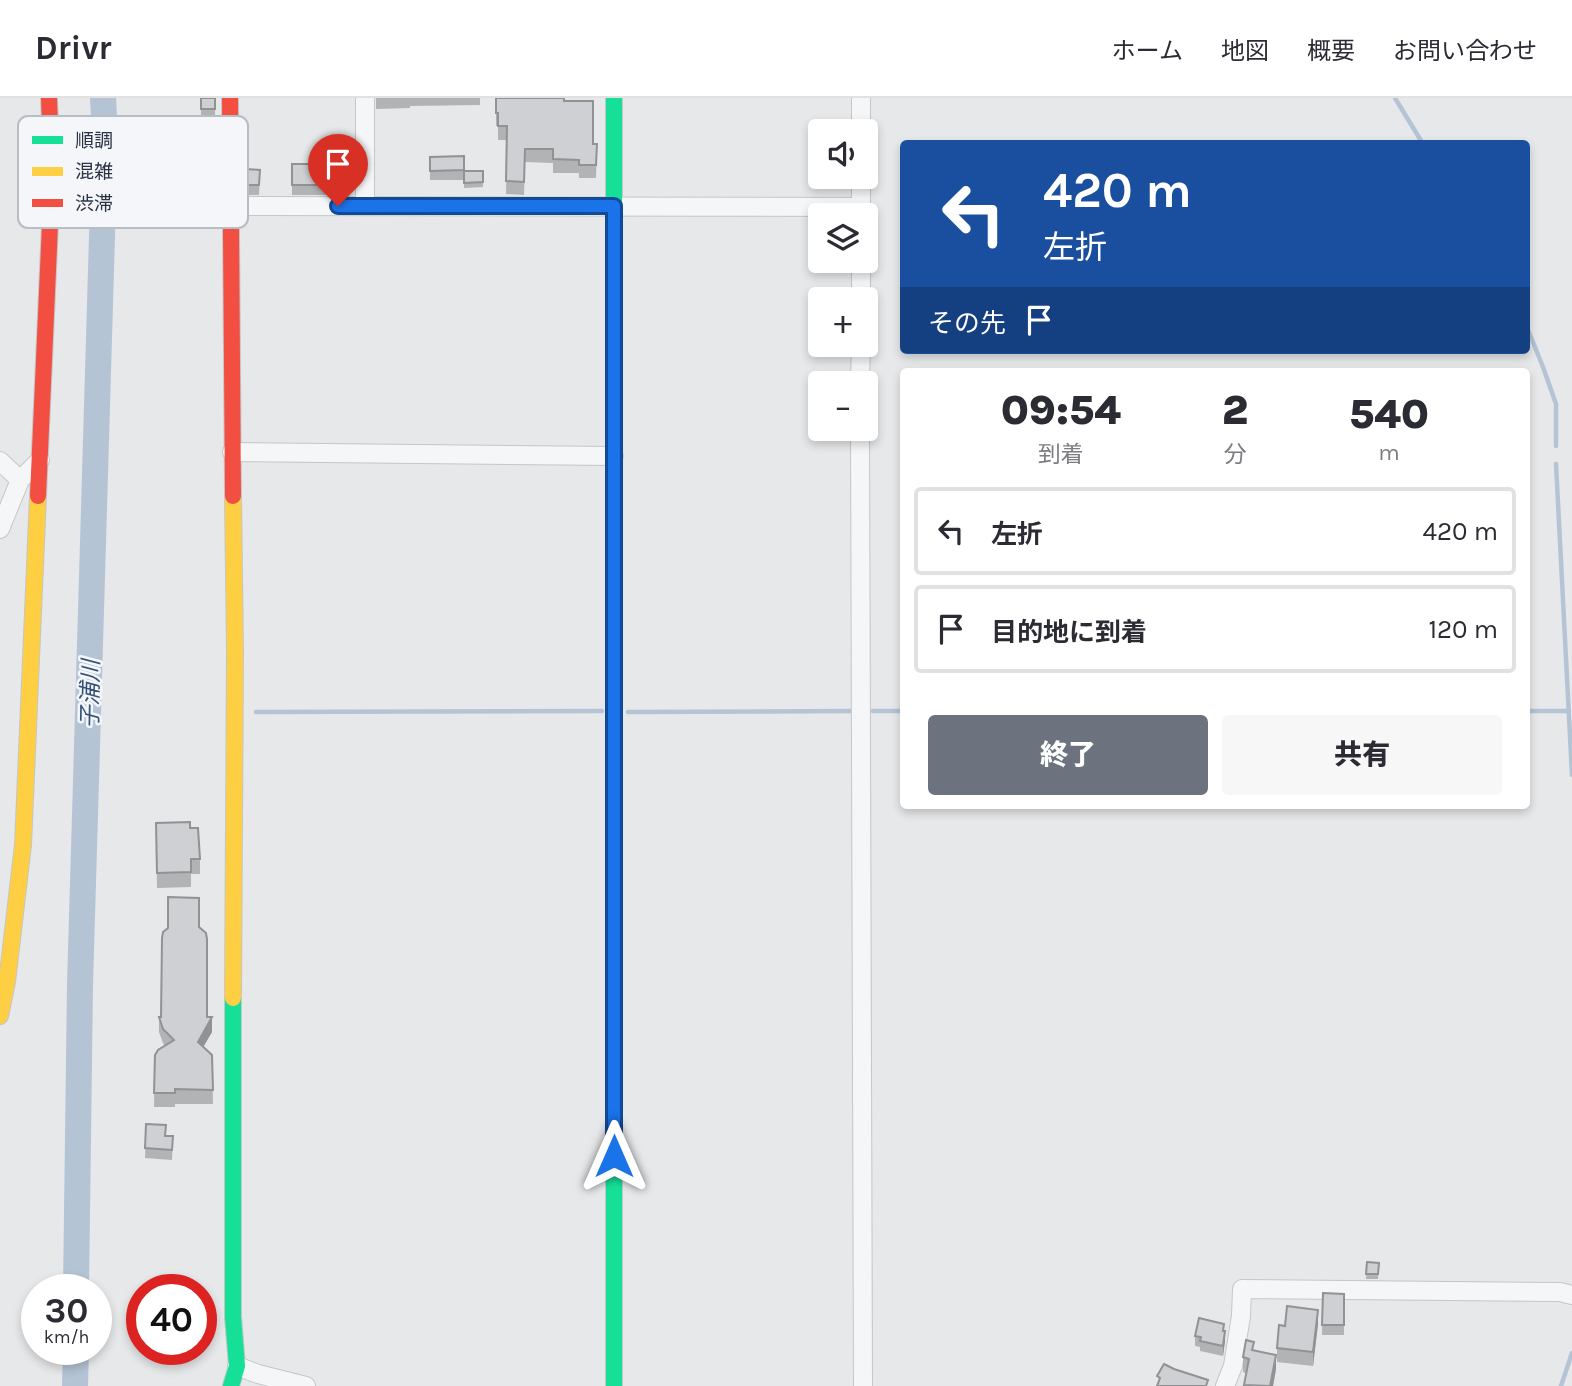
<!DOCTYPE html>
<html lang="ja">
<meta charset="utf-8">
<style>
:root{--surface:#fff;--page:#f7f7f7;--text:#2b2b33;--muted:#7c7c81;--line:#e1e1e2;--accent:#6c737f}
body{margin:0;font-family:Karla,"Noto Sans JP",sans-serif;background:var(--page);color:var(--text);height:100vh;display:flex;flex-direction:column;font-size:26px;white-space:nowrap}
*{box-sizing:border-box;margin:0}
p{font-size:23px;color:var(--muted)}
.icon{flex:none;width:38px;height:38px;fill:none;stroke:currentColor;stroke-width:2;stroke-linecap:round;stroke-linejoin:round}
.map{position:relative;flex:1;overflow:hidden}
.details{position:absolute;left:900px;top:270px;width:630px;height:441px;display:flex;flex-direction:column;background:var(--surface);border-radius:7px;box-shadow:0 4px 10px #0003}
.details>*{flex:none}
.banner{position:absolute;left:900px;top:42px;width:630px;height:214px;border-radius:7px;box-shadow:0 4px 10px #0003;background:#1a4fa0;color:#fff;overflow:hidden}
.tools{position:absolute;left:808px;top:21px;display:grid;gap:14px}
.tools a{display:grid;place-items:center;width:70px;height:70px;border-radius:7px;background:var(--surface);box-shadow:0 4px 10px #0003;font-size:35px}
.speed{position:absolute;left:21px;top:1176px;display:flex;gap:14px;font-size:35px;font-weight:700;text-align:center}
.speed>*{display:grid;place-content:center;width:91px;height:91px;border-radius:50%;background:var(--surface);box-shadow:0 4px 10px #0003;line-height:1}
.speed small{font-size:18px;font-weight:400}
.speed .limit{border:10px solid #d22;background:#fff;color:#111}
.pin{position:absolute;display:grid;place-items:center;width:60px;height:60px;color:#fff;margin:-72px -30px;border-radius:50% 50% 50% 0;rotate:-45deg;box-shadow:0 0 7px #0007}
.pin .icon{rotate:45deg}
.me{position:absolute;width:77px;margin:-38px;rotate:0deg;stroke-linejoin:round;filter:drop-shadow(0 0 5px #0008)}
.turn{display:flex;align-items:center;gap:24px;height:147px;padding:0 28px;font-size:32px}
.turn .icon{width:91px;height:91px;stroke-width:2.5}
.turn b{display:block;font-size:49px;line-height:60px}
.then{display:flex;align-items:center;height:66px;padding:0 28px;background:#0003;gap:14px;font-size:26px}
.eta{display:flex;justify-content:space-evenly;align-items:center;height:119px;text-align:center}
.eta b{font-size:42px;font-weight:800;line-height:49px}
.action{display:flex;gap:14px;margin-top:auto;padding:14px 28px}
.action a{flex:1;height:80px;border-radius:7px;background:var(--accent);color:#fff;font-size:28px;font-weight:800;line-height:80px;text-align:center}
.action a+a{background:var(--page);color:var(--text)}
ul{padding:0;list-style:none}
li{display:flex;align-items:center;gap:21px;height:88px;margin:0 14px 10px;padding:0 14px;border:4px solid var(--line);border-radius:7px}
li div{flex:1}
li b{display:block;font-size:26px}
li em{font-style:normal}
header{display:flex;align-items:center;gap:42px;box-sizing:border-box;height:98px;padding:0 35px;background:var(--surface);border-bottom:2px solid var(--line)}
header strong{font-size:33px}
nav{display:flex;gap:38px;margin-inline-start:auto;font-size:24px}
.map>svg:first-child{display:block}
</style>
<header>
<strong>Drivr</strong>
<nav><a>ホーム</a><a>地図</a><a>概要</a><a>お問い合わせ</a></nav>
</header>
<div class="map">
<svg width="1572" height="1288" viewBox="0 0 1572 1288">
<rect width="100%" height="100%" fill="#e6e8ea"/>
<g fill="none" stroke-linecap="round" stroke-linejoin="round">
<g stroke="#b4c4d5" stroke-width="4.5">
<polyline points="1395,0 1423,46"/>
<polyline points="1526,227 1543,269 1556,306 1556,348"/>
<polyline points="1556,366 1572,677"/>
<polyline points="873,613 903,613"/>
<polyline points="1526,613 1569,613"/>
<polyline points="256,614 602,613"/>
<polyline points="628,614 852,613"/>
<polyline points="1561,1288 1572,1255"/>
</g>
<g stroke="#b4c4d5" stroke-width="26">
<polyline points="76,1192 80,887 105,36 103,0"/>
<polyline points="75,1288 76,1251"/>
</g>
<g stroke="#c4c6c8" stroke-width="20">
<g id="street">
<polyline points="365,0 365,108"/>
<polyline points="861,0 861,33"/>
<polyline points="861,79 861,117"/>
<polyline points="231,108 861,109"/>
<polyline points="861,201 861,163"/>
<polyline points="860,285 861,247"/>
<polyline points="860,331 863,1288"/>
<polyline points="232,354 614,358"/>
<polyline points="0,363 20,382"/>
<polyline points="0,431 20,382 40,362"/>
<polyline points="237,1268 258,1276 306,1288"/>
<polyline points="1225,1288 1233,1268 1241,1218 1242,1191 1560,1194 1572,1197"/>
</g>
</g>
<g stroke="#c4c6c8" stroke-width="18">
<g id="fast">
<polyline points="614,0 614,601"/>
<polyline points="614,956 614,1288"/>
<polyline points="231,1288 237,1268 233,1219 233,900"/>
</g>
</g>
<g stroke="#c4c6c8" stroke-width="18">
<g id="slow">
<polyline points="233,398 235,555 233,900"/>
<polyline points="614,601 614,956"/>
<polyline points="0,918 7,884 23,747 38,398"/>
</g>
</g>
<g stroke="#c4c6c8" stroke-width="18">
<g id="jam">
<polyline points="230,0 233,398"/>
<polyline points="38,398 52,81 49,0"/>
</g>
</g>
<use href="#street" stroke="#f5f6f7" stroke-width="18"/>
<use href="#fast" stroke="#16e098" stroke-width="16"/>
<use href="#slow" stroke="#ffcf43" stroke-width="16"/>
<use href="#jam" stroke="#f24e42" stroke-width="16"/>
</g>
<g fill="#b1b3b5">
<rect x="201" y="0" width="14" height="21"/>
<polygon points="376,0 480,0 480,7 410,8 410,10 376,11"/>
<polygon points="496,0 564,3 593,46 597,46 596,80 579,80 579,75 553,75 553,65 525,64 524,97 506,96 507,42 498,42 498,28 496,28"/>
<polygon points="464,58 464,82 430,82 430,59"/>
<rect x="292" y="66" width="57" height="31"/>
<polygon points="247,71 260,72 259,97 246,97"/>
<polygon points="464,73 483,73 483,89 464,90"/>
<polygon points="189,75 216,75 216,97 207,97 207,109 189,109"/>
<polygon points="156,725 190,730 200,761 200,776 191,776 191,789 157,790"/>
<polygon points="199,829 207,919 212,934 203,949 212,957 213,1006 175,1006 175,1009 154,1009 155,957 165,948 163,945 159,934 159,919 161,919"/>
<polygon points="146,1026 166,1038 173,1038 172,1062 145,1060"/>
<polygon points="1367,1164 1379,1165 1378,1181 1366,1181"/>
<polygon points="1323,1195 1344,1196 1344,1237 1322,1237"/>
<polygon points="1318,1226 1313,1268 1277,1264 1277,1250 1285,1228"/>
<polygon points="1224,1233 1225,1243 1223,1258 1200,1253 1200,1249 1195,1248 1195,1238"/>
<polygon points="1254,1253 1276,1271 1273,1288 1244,1288 1246,1275 1243,1274 1243,1259"/>
</g>
<g fill="#909294">
<polygon points="212,919 212,934 198,958 198,944"/>
<polygon points="1318,1212 1318,1226 1313,1268 1313,1254"/>
<polygon points="1225,1233 1225,1243 1223,1258 1223,1248"/>
<polygon points="1276,1257 1276,1271 1273,1288 1270,1288"/>
</g>
<g fill="#ced0d3" stroke="#909294" stroke-width="2">
<rect x="201" y="0" width="14" height="11"/>
<polygon points="496,0 564,0 564,3 593,3 593,46 597,46 596,67 579,67 579,62 553,61 553,51 525,51 524,84 506,83 507,28 498,28 498,15 496,15"/>
<polygon points="464,58 464,72 430,73 430,59"/>
<rect x="292" y="66" width="57" height="21"/>
<polygon points="247,71 260,72 259,87 246,87"/>
<polygon points="464,73 483,73 483,84 464,85"/>
<polygon points="190,724 190,730 198,730 200,761 191,761 191,774 157,775 156,725"/>
<polygon points="168,799 199,800 199,829 206,835 207,841 207,919 212,919 198,944 212,957 213,992 175,991 175,995 154,995 155,957 158,952 174,942 163,931 159,919 161,919 162,840 163,834 168,830"/>
<polygon points="146,1026 166,1027 165,1038 173,1038 172,1052 145,1050"/>
<polygon points="1367,1164 1379,1165 1378,1176 1366,1176"/>
<polygon points="1323,1195 1344,1196 1344,1227 1322,1227"/>
<polygon points="1287,1208 1318,1212 1313,1254 1277,1250 1279,1227 1285,1228"/>
<polygon points="1199,1220 1224,1226 1223,1233 1225,1233 1223,1248 1200,1243 1201,1239 1195,1238"/>
<polygon points="1246,1242 1254,1244 1252,1252 1276,1257 1270,1288 1244,1287 1249,1261 1243,1259"/>
<polygon points="1164,1266 1174,1271 1208,1282 1206,1288 1157,1288 1160,1280 1157,1278"/>
</g>
<g fill="none" stroke-linecap="round" stroke-linejoin="round">
<g stroke="#114b97" stroke-width="18">
<polyline id="route" points="338,108 614,108 614,1058"/>
</g>
<use href="#route" stroke="#1a73e8" stroke-width="12"/>
</g>
<g text-anchor="middle" stroke-width="5" stroke-linejoin="round" paint-order="stroke">
<g font-size="23" font-style="italic" fill="#34527a" stroke="#f4f6f9">
<text transform="translate(90 596) rotate(-89)" y="8">子浦川</text>
</g>
</g>
<rect x="18" y="18" width="230" height="112" rx="10" fill="#f4f6f9" stroke="#b8bcc3" stroke-width="2"/>
<rect x="32" y="38" width="31" height="8" fill="#16e098"/>
<rect x="32" y="69" width="31" height="9" fill="#ffcf43"/>
<rect x="32" y="101" width="31" height="8" fill="#f24e42"/>
<g font-size="19" fill="#2b3445">
<text x="75" y="49">順調</text>
<text x="75" y="80">混雑</text>
<text x="75" y="112">渋滞</text>
</g>
</svg>
<div class="tools">
<a><svg class="icon" aria-label="sound" viewBox="0 0 24 24"><path d="M4 9h4l5-4v14l-5-4H4zM17 9q2 3 0 6"/></svg></a>
<a><svg class="icon" aria-label="layers" viewBox="0 0 24 24"><path d="M12 4l9 5-9 5-9-5zM3 14l9 5 9-5"/></svg></a>
<a>+</a>
<a>−</a>
</div>
<div class="speed"><div>30<small>km/h</small></div><div class="limit">40</div></div>
<div class="pin" style="left:338px;top:108px;background:#d93025"><svg class="icon" aria-label="arrive" viewBox="0 0 24 24"><path d="M6 21V4h12l-3 4 3 4H6"/></svg></div>
<svg class="me" style="left:614px;top:1058px" viewBox="-20 -20 40 40"><path d="M0-17L14 15 0 8-14 15z" fill="#1a73e8" stroke="#fff" stroke-width="4"/></svg>
<div class="banner">
<div class="turn"><svg class="icon" aria-label="left" viewBox="0 0 24 24"><path d="M17 20v-9H6M10 6l-5 5 5 5"/></svg><div><b>420 m</b>左折</div></div>
<div class="then">その先<svg class="icon" aria-label="arrive" viewBox="0 0 24 24"><path d="M6 21V4h12l-3 4 3 4H6"/></svg></div>
</div>
<section class="details">
<div class="eta">
<div><b>09:54</b><p>到着</p></div>
<div><b>2</b><p>分</p></div>
<div><b>540</b><p>m</p></div>
</div>
<ul>
<li><svg class="icon" aria-label="left" viewBox="0 0 24 24"><path d="M17 20v-9H6M10 6l-5 5 5 5"/></svg><div><b>左折</b></div><em>420 m</em></li>
<li><svg class="icon" aria-label="arrive" viewBox="0 0 24 24"><path d="M6 21V4h12l-3 4 3 4H6"/></svg><div><b>目的地に到着</b></div><em>120 m</em></li>
</ul>
<div class="action"><a>終了</a><a>共有</a></div>
</section>
</div>
